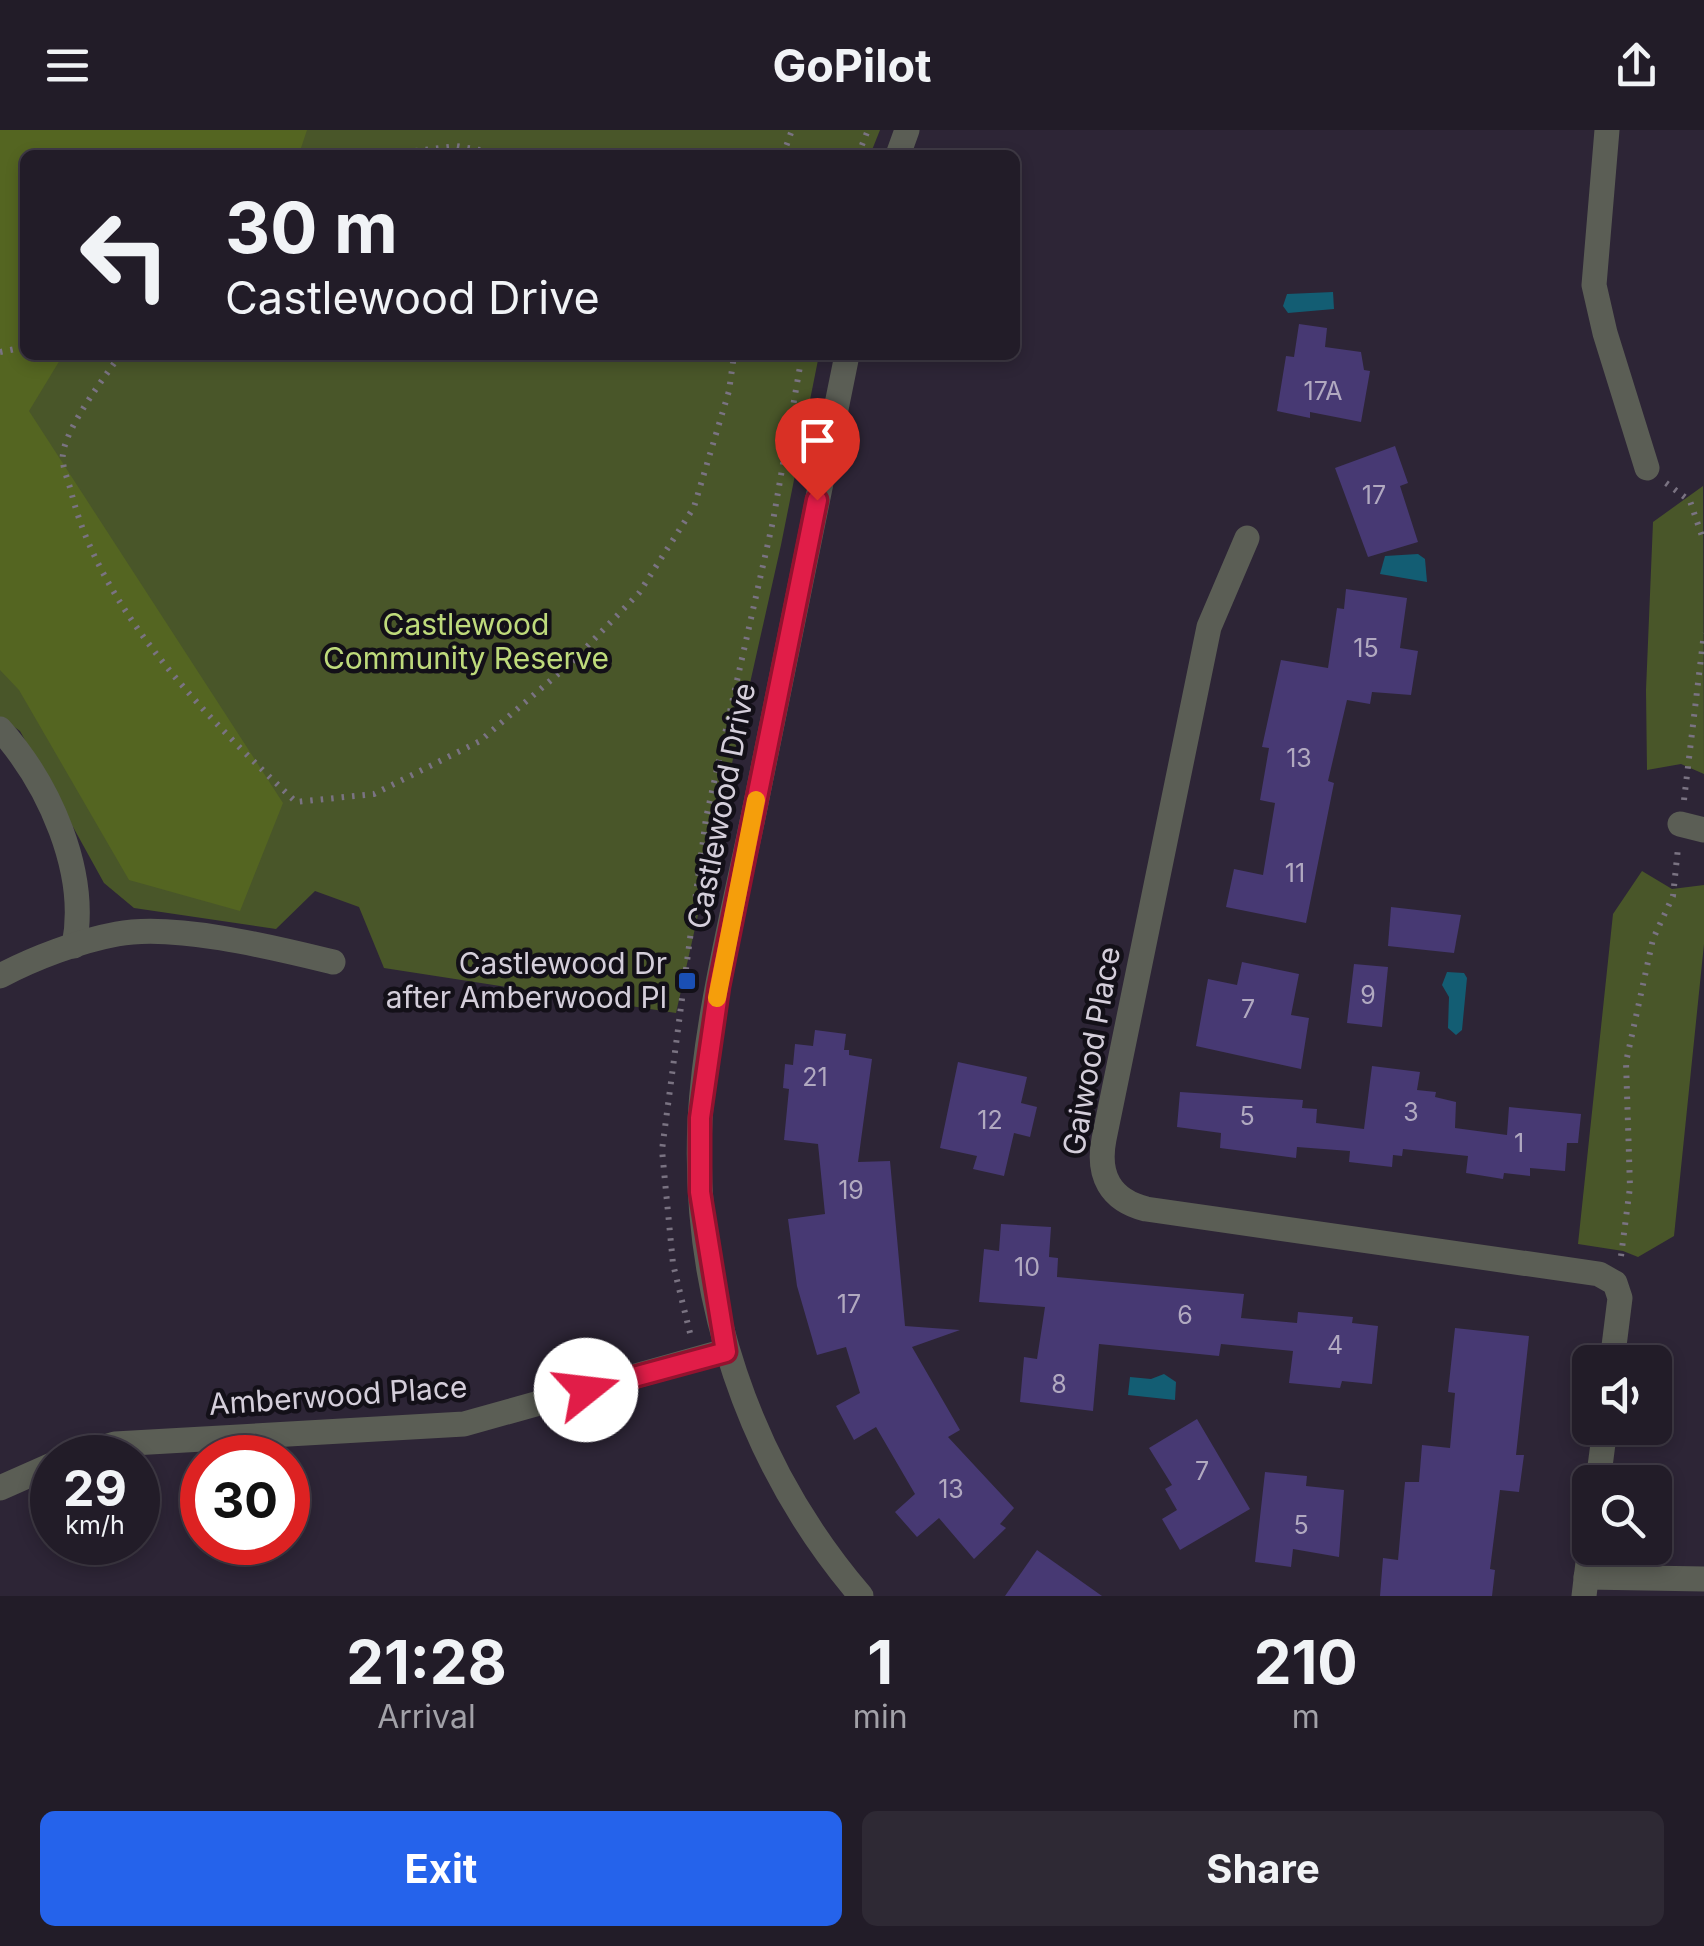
<!DOCTYPE html>
<style>
:root{--surface:#221c28;--page:#2e2934;--text:#f1f3f6;--muted:#a2a1a8;--line:#3f3a45;--accent:#2563eb}
body{margin:0;font-family:Inter,sans-serif;background:var(--page);color:var(--text);height:100vh;display:flex;flex-direction:column;font-size:38px;white-space:nowrap}
*{box-sizing:border-box;margin:0}
p{font-size:32px;color:var(--muted)}
.icon{flex:none;width:55px;height:55px;fill:none;stroke:currentColor;stroke-width:2;stroke-linecap:round;stroke-linejoin:round}
.map{position:relative;height:1466px;overflow:hidden}
.sheet{display:flex;flex-direction:column;background:var(--surface);flex:1}
.sheet>*{flex:none}
.guide{position:absolute;left:20px;top:20px;width:1000px;height:210px;border-radius:15px;box-shadow:0 5px 15px #0003,0 0 0 2px var(--line);background:#221c28;color:var(--text);overflow:hidden}
.controls{position:absolute;left:1572px;top:1215px;display:grid;gap:20px}
.controls a{display:grid;place-items:center;width:100px;height:100px;border-radius:15px;background:var(--surface);box-shadow:0 5px 15px #0003,0 0 0 2px var(--line);font-size:50px}
.speed{position:absolute;left:30px;top:1305px;display:flex;gap:20px;font-size:50px;font-weight:700;text-align:center}
.speed>*{display:grid;place-content:center;width:130px;height:130px;border-radius:50%;background:var(--surface);box-shadow:0 5px 15px #0003,0 0 0 2px var(--line);line-height:1}
.speed small{font-size:25px;font-weight:400}
.speed .limit{border:15px solid #d22;background:#fff;color:#111}
.pin{position:absolute;display:grid;place-items:center;width:85px;height:85px;color:#fff;margin:-102px -42px;border-radius:50% 50% 50% 0;rotate:-45deg;box-shadow:0 0 10px #0007}
.pin .icon{rotate:45deg}
.me{position:absolute;width:110px;margin:-55px;rotate:74deg;stroke-linejoin:round;filter:drop-shadow(0 0 8px #0008)}
.turn{display:flex;align-items:center;gap:35px;height:210px;padding:0 40px;font-size:45px}
.turn .icon{width:130px;height:130px;stroke-width:2.5}
.turn b{display:block;font-size:70px;line-height:85px}
.eta{display:flex;justify-content:space-evenly;align-items:center;height:170px;text-align:center}
.eta b{font-size:60px;font-weight:700;line-height:70px}
.action{display:flex;gap:20px;margin-top:auto;padding:20px 40px}
.action a{flex:1;height:115px;border-radius:15px;background:var(--accent);color:#fff;font-size:40px;font-weight:700;line-height:115px;text-align:center}
.action a+a{background:var(--page);color:var(--text)}
header{display:flex;justify-content:space-between;align-items:center;height:130px;padding:0 40px;background:var(--surface);font-size:45px;font-weight:700}
.map>svg:first-child{display:block}
</style>
<header><svg class="icon" aria-label="menu" viewBox="0 0 24 24"><path d="M4 6h16M4 12h16M4 18h16"/></svg>GoPilot<svg class="icon" aria-label="share" viewBox="0 0 24 24"><path d="M12 15V3M7 8l5-5 5 5M5 13v7h14v-7"/></svg></header>
<div class="map">
<svg width="1704" height="1466" viewBox="0 0 1704 1466">
<rect width="100%" height="100%" fill="#2d2536"/>
<g fill="#495629">
<polygon points="0,0 880,0 870,25 25,25 25,225 819,225 781,415 676,883 384,838 359,777 315,761 276,799 134,778 104,753 20,601 0,587"/>
<polygon points="1703,356 1704,644 1681,634 1647,640 1646,560 1653,392"/>
<polygon points="1642,741 1672,759 1704,755 1704,814 1674,1106 1638,1127 1623,1121 1578,1114 1613,784"/>
</g>
<polygon fill="#546521" points="0,0 307,0 300,21 292,25 25,25 25,225 63,225 29,281 283,673 240,781 129,750 19,560 0,540"/>
<g fill="#135d73">
<polygon points="1333,162 1334,179 1288,183 1283,176 1287,164"/>
<polygon points="1418,424 1425,429 1427,452 1380,444 1385,426"/>
<polygon points="1447,842 1464,843 1467,848 1462,900 1456,905 1448,898 1449,867 1442,855"/>
<polygon points="1164,1244 1176,1252 1175,1270 1128,1265 1130,1247 1151,1249"/>
</g>
<g fill="#473973">
<polygon points="1299,194 1327,198 1325,217 1361,222 1364,240 1370,241 1361,292 1310,282 1310,288 1277,281 1286,226 1294,227"/>
<polygon points="1395,316 1408,353 1400,356 1418,412 1368,427 1335,338"/>
<polygon points="1346,459 1407,468 1400,518 1418,521 1411,565 1372,562 1370,574 1347,570 1328,651 1334,653 1306,793 1226,777 1234,739 1263,745 1275,673 1260,670 1269,618 1262,617 1281,530 1328,538 1337,478 1344,479"/>
<polygon points="1391,777 1461,785 1454,823 1388,816"/>
<polygon points="1242,832 1299,844 1291,885 1309,888 1301,939 1196,916 1208,849 1237,855"/>
<polygon points="1354,834 1388,837 1382,897 1347,893"/>
<polygon points="815,900 846,904 844,920 849,920 849,925 872,929 858,1032 890,1031 905,1196 960,1200 912,1217 960,1300 948,1307 1014,1378 1000,1394 1006,1398 974,1429 939,1388 917,1407 895,1382 915,1364 876,1297 854,1310 836,1276 860,1263 846,1217 817,1225 797,1156 788,1089 825,1084 818,1014 784,1010 789,959 783,958 785,934 793,935 795,914 813,916"/>
<polygon points="958,932 1027,947 1021,973 1037,977 1030,1007 1014,1003 1004,1046 973,1039 977,1026 940,1018"/>
<polygon points="1372,936 1420,942 1417,960 1436,962 1435,967 1456,972 1455,998 1507,1005 1509,977 1581,984 1578,1013 1567,1013 1565,1041 1530,1038 1530,1046 1504,1043 1503,1049 1466,1043 1468,1026 1403,1019 1402,1026 1393,1025 1392,1037 1349,1032 1350,1021 1297,1017 1296,1028 1220,1018 1221,1003 1177,997 1180,962 1303,970 1302,978 1317,979 1316,993 1364,999"/>
<polygon points="1001,1094 1051,1097 1049,1127 1058,1128 1057,1147 1244,1164 1241,1188 1297,1193 1298,1182 1353,1187 1352,1193 1378,1196 1372,1254 1342,1251 1340,1258 1289,1253 1293,1221 1221,1214 1219,1226 1099,1214 1093,1281 1020,1272 1024,1227 1037,1229 1045,1177 979,1172 984,1119 999,1121"/>
<polygon points="1455,1198 1529,1206 1516,1325 1524,1325 1519,1362 1500,1360 1490,1439 1495,1440 1492,1466 1380,1466 1383,1428 1398,1430 1405,1352 1419,1352 1422,1315 1450,1318 1455,1263 1448,1262"/>
<polygon points="1197,1289 1250,1379 1180,1420 1162,1389 1177,1380 1165,1359 1172,1355 1149,1318"/>
<polygon points="1265,1342 1307,1346 1306,1356 1344,1360 1339,1427 1293,1419 1291,1437 1255,1432"/>
<polygon points="1037,1420 1102,1466 1005,1466"/>
</g>
<g fill="none" stroke-linecap="round" stroke-linejoin="round">
<g stroke="#7a7382" stroke-width="6" stroke-dasharray="2.5 8" stroke-linecap="butt">
<polyline points="384,25 456,16 510,25"/>
<polyline points="783,25 792,0"/>
<polyline points="858,25 868,0"/>
<polyline points="0,222 25,217"/>
<path d="M 120,225 C 104,248 66,297 63,324 C 61,334 68,350 71,361 C 100,481 209,590 296,672 L 374,664 L 480,611 L 572,532 L 639,463 L 694,377 L 729,261 L 734,225"/>
<polyline points="1666,353 1690,371 1704,412"/>
<polyline points="1684,670 1704,503"/>
<polyline points="1621,1126 1630,1057 1626,932 1653,809 1673,766 1678,718"/>
<polyline points="690,1203 673,1134 662,1020 706,688 773,391 802,225"/>
</g>
<g stroke="#5b5e55" stroke-width="25">
<polyline points="1607,0 1594,155 1605,203 1647,338"/>
<polyline points="898,25 907,0"/>
<path d="M 847,225 C 817,371 787,517 758,663 C 737,769 706,882 700,990 C 692,1164 748,1334 861,1466"/>
<path d="M 1247,408 L 1209,497 L 1104,1009 C 1097,1045 1110,1070 1146,1079 L 1599,1144 L 1615,1153 L 1620,1168 L 1612,1232"/>
<path d="M 0,599 C 49,654 89,742 74,816"/>
<polyline points="1680,694 1704,700"/>
<path d="M 0,846 C 34,828 79,811 117,804 C 175,793 275,818 333,832"/>
<polyline points="69,1328 115,1314 464,1294 725,1221"/>
<polyline points="1598,1352 1605,1298"/>
<polyline points="0,1358 52,1335"/>
<polyline points="1586,1447 1704,1449"/>
<polyline points="1584,1466 1590,1416"/>
</g>
</g>
<g fill="none" stroke-linecap="round" stroke-linejoin="round">
<g stroke="#92132f" stroke-width="25">
<polyline id="route" points="586,1260 726,1222 700,1062 700,988 719,856 817,370"/>
</g>
<use href="#route" stroke="#e11d48" stroke-width="18"/>
<polyline stroke="#f59e0b" stroke-width="18" points="717,868 756,670"/>
</g>
<rect fill="#1a4fb4" stroke="#131018" stroke-width="4" x="677" y="841" width="20" height="20" rx="5"/>
<g text-anchor="middle" stroke-width="9" stroke-linejoin="round" paint-order="stroke">
<g font-size="25" fill="#b1a9c0">
<text x="1323" y="270">17A</text>
<text x="1374" y="374">17</text>
<text x="1366" y="527">15</text>
<text x="1299" y="637">13</text>
<text x="1295" y="752">11</text>
<text x="1368" y="874">9</text>
<text x="1248" y="888">7</text>
<text x="815" y="956">21</text>
<text x="1411" y="991">3</text>
<text x="1247" y="995">5</text>
<text x="990" y="999">12</text>
<text x="1519" y="1022">1</text>
<text x="851" y="1069">19</text>
<text x="1027" y="1146">10</text>
<text x="849" y="1183">17</text>
<text x="1185" y="1194">6</text>
<text x="1335" y="1224">4</text>
<text x="1059" y="1263">8</text>
<text x="1202" y="1350">7</text>
<text x="951" y="1368">13</text>
<text x="1301" y="1404">5</text>
</g>
<g font-size="30" fill="#beda7b" stroke="#131018">
<text x="466" y="505">Castlewood<tspan x="466" dy="34">Community Reserve</tspan></text>
</g>
<g font-size="30" fill="#d4ceda" stroke="#131018">
<text transform="translate(722 676) rotate(-79)" y="10">Castlewood Drive</text>
<text transform="translate(1092 921) rotate(-80)" y="10">Gaiwood Place</text>
<text transform="translate(338 1266) rotate(-4)" y="10">Amberwood Place</text>
</g>
<g font-size="30" fill="#d4ceda" stroke="#131018" text-anchor="end">
<text x="667" y="844">Castlewood Dr<tspan x="667" dy="34">after Amberwood Pl</tspan></text>
</g>
</g>
</svg>
<div class="controls">
<a><svg class="icon" aria-label="sound" viewBox="0 0 24 24"><path d="M4 9h4l5-4v14l-5-4H4zM17 9q2 3 0 6"/></svg></a>
<a><svg class="icon" aria-label="search" viewBox="0 0 24 24"><circle cx="10" cy="10" r="6"/><path d="M15 15l6 6"/></svg></a>
</div>
<div class="speed"><div>29<small>km/h</small></div><div class="limit">30</div></div>
<div class="pin" style="left:817px;top:370px;background:#d93025"><svg class="icon" aria-label="arrive" viewBox="0 0 24 24"><path d="M6 21V4h12l-3 4 3 4H6"/></svg></div>
<svg class="me" style="left:586px;top:1260px" viewBox="-20 -20 40 40"><circle r="19" fill="#fff"/><path d="M0-13L10 11 0 6-10 11z" fill="#e11d48"/></svg>
<div class="guide">
<div class="turn"><svg class="icon" aria-label="left" viewBox="0 0 24 24"><path d="M17 20v-9H6M10 6l-5 5 5 5"/></svg><div><b>30 m</b>Castlewood Drive</div></div>
</div>
</div>
<section class="sheet">
<div class="eta">
<div><b>21:28</b><p>Arrival</p></div>
<div><b>1</b><p>min</p></div>
<div><b>210</b><p>m</p></div>
</div>
<div class="action"><a>Exit</a><a>Share</a></div>
</section>
